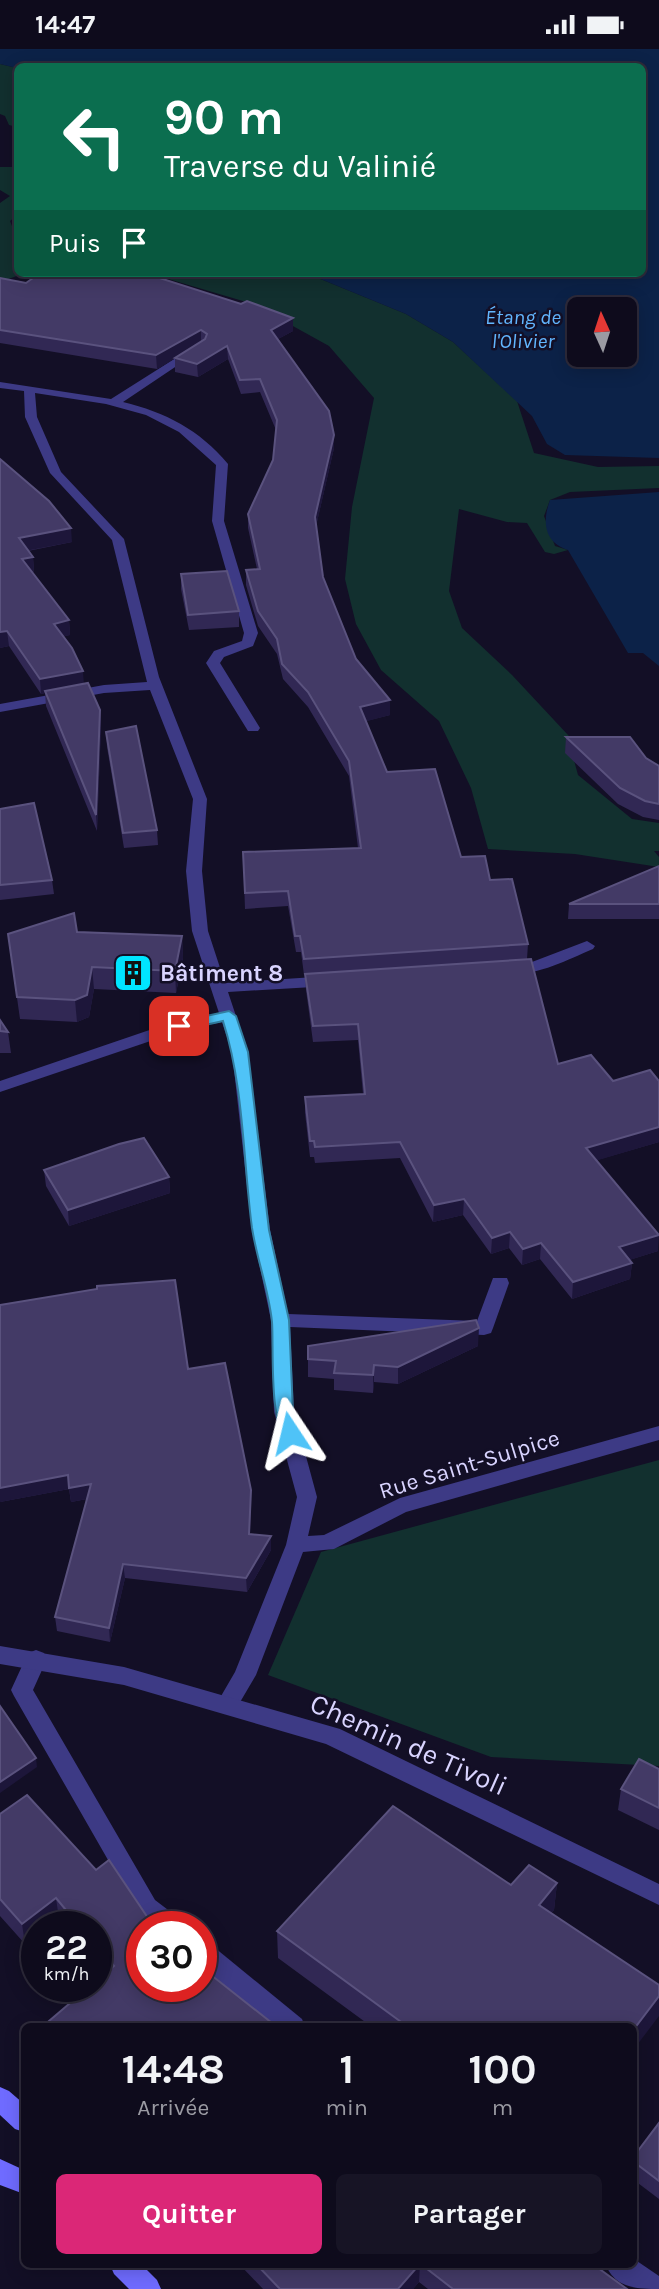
<!DOCTYPE html>
<html lang="fr">
<meta charset="utf-8">
<style>
:root{--surface:#0e0b1c;--page:#171425;--text:#f1f3f6;--muted:#9b9ba3;--line:#2e2b3b;--accent:#db2777}
body{margin:0;font-family:Karla,sans-serif;background:var(--page);color:var(--text);height:100vh;display:flex;flex-direction:column;font-size:26px;white-space:nowrap}
*{box-sizing:border-box;margin:0}
p{font-size:23px;color:var(--muted)}
.icon{flex:none;width:38px;height:38px;fill:none;stroke:currentColor;stroke-width:2;stroke-linecap:round;stroke-linejoin:round}
.map{position:relative;flex:1;overflow:hidden}
.drawer{position:absolute;left:21px;top:1974px;width:616px;height:245px;display:flex;flex-direction:column;background:var(--surface);border-radius:10px;box-shadow:0 4px 18px #0003,0 0 0 2px var(--line)}
.drawer>*{flex:none}
.guide{position:absolute;left:14px;top:14px;width:632px;height:214px;border-radius:10px;box-shadow:0 4px 18px #0003,0 0 0 2px var(--line);background:#0b6e4f;color:#fff;overflow:hidden}
.needle{width:46px;rotate:357deg}
.tools{position:absolute;left:567px;top:248px;display:grid;gap:14px}
.tools a{display:grid;place-items:center;width:70px;height:70px;border-radius:10px;background:var(--surface);box-shadow:0 4px 18px #0003,0 0 0 2px var(--line);font-size:35px}
.speed{position:absolute;left:21px;top:1862px;display:flex;gap:14px;font-size:35px;font-weight:700;text-align:center}
.speed>*{display:grid;place-content:center;width:91px;height:91px;border-radius:50%;background:var(--surface);box-shadow:0 4px 18px #0003,0 0 0 2px var(--line);line-height:1}
.speed small{font-size:18px;font-weight:400}
.speed .limit{border:10px solid #d22;background:#fff;color:#111}
.pin{position:absolute;display:grid;place-items:center;width:60px;height:60px;color:#fff;margin:-30px;border-radius:14px;box-shadow:0 4px 10px #0006}
.me{position:absolute;width:77px;margin:-38px;rotate:350deg;stroke-linejoin:round;filter:drop-shadow(0 0 5px #0008)}
.turn{display:flex;align-items:center;gap:24px;height:147px;padding:0 35px;font-size:32px}
.turn .icon{width:91px;height:91px;stroke-width:2.5}
.turn b{display:block;font-size:49px;line-height:60px}
.then{display:flex;align-items:center;height:66px;padding:0 35px;background:#0003;gap:14px;font-size:26px}
.eta{display:flex;justify-content:space-evenly;align-items:center;height:119px;text-align:center}
.eta b{font-size:42px;font-weight:700;line-height:49px}
.cta{display:flex;gap:14px;margin-top:auto;padding:14px 35px}
.cta a{flex:1;height:80px;border-radius:10px;background:var(--accent);color:#fff;font-size:28px;font-weight:700;line-height:80px;text-align:center}
.cta a+a{background:var(--page);color:var(--text)}
.status{display:flex;justify-content:space-between;align-items:center;height:49px;padding:0 35px;background:var(--surface);direction:ltr}
.status svg{height:19px;fill:currentColor}
.map>svg:first-child{display:block}
</style>
<div class="status"><b>14:47</b><svg viewBox="0 0 49 12"><path d="M0 12V9h3v3zM5 12V6h3v6zM10 12V3h3v9zM15 12V0h3v12zM26 1h20v11H26zM47 4h2v5h-2z"/></svg></div>
<div class="map">
<svg width="659" height="2240" viewBox="0 0 659 2240">
<rect width="100%" height="100%" fill="#130f26"/>
<g fill="#12302f">
<polygon points="0,15 17,19 17,78 9,76 5,67 0,65"/>
<polygon points="0,118 17,118 17,166 10,172 12,177 17,180 18,224 25,224 0,233 0,154 10,147 0,141"/>
<polygon points="148,224 306,224 406,265 453,293 517,352 534,404 598,418 659,417 659,439 570,443 550,451 544,467 555,497 568,501 554,505 545,503 527,474 507,473 459,460 449,542 462,579 512,626 582,701 572,704 578,726 632,770 659,774 659,802 654,802 659,808 659,818 575,805 488,800 471,739 439,672 381,621 356,575 345,530 352,458 374,349 329,297 253,255"/>
<polygon points="659,1411 659,1717 491,1708 268,1626 321,1503"/>
</g>
<g fill="#0c2248" fill-rule="evenodd">
<path d="M 0,0 L 659,0 L 659,409 L 565,406 L 547,395 L 532,367 L 453,293 L 406,265 L 306,224 L 642,224 L 642,18 L 17,19 L 0,15 ZM 579,261 L 625,261 L 625,306 L 579,306 Z"/>
<path d="M 659,443 L 659,617 L 643,604 L 628,604 L 568,501 C 544,493 542,473 550,451 Z"/>
</g>
<g fill="none" stroke-linecap="round" stroke-linejoin="round">
<g fill="#3d3a85" fill-rule="evenodd">
<path d="M 190,300 L 199,302 L 123,353 C 165,363 200,381 228,415 L 224,472 L 258,584 L 253,597 L 224,608 L 220,614 L 260,679 L 258,682 L 248,682 L 206,614 L 214,602 L 242,592 L 244,584 L 212,472 L 216,416 L 179,383 L 146,366 L 106,355 L 35,344 L 37,368 L 61,423 L 124,490 L 159,628 L 207,750 L 202,822 L 208,882 L 225,934 L 330,927 L 338,932 L 330,937 L 228,943 L 248,1003 L 270,1181 L 288,1265 L 477,1272 L 493,1229 L 507,1229 L 509,1234 L 493,1279 L 491,1284 L 484,1286 L 290,1278 L 294,1363 L 317,1448 L 308,1487 L 324,1486 L 400,1449 L 659,1377 L 659,1391 L 406,1463 L 334,1500 L 303,1503 L 256,1626 L 236,1660 L 228,1663 L 220,1660 L 217,1654 L 235,1623 L 286,1496 L 297,1448 L 274,1363 L 271,1271 L 252,1181 L 232,1003 L 222,973 L 183,981 L 0,1043 L 0,1032 L 173,973 L 219,964 L 192,882 L 186,822 L 193,750 L 150,641 L 104,644 L 0,663 L 0,655 L 104,636 L 147,633 L 112,491 L 50,424 L 25,368 L 24,342 L 0,339 L 0,333 L 111,350 Z"/>
<path d="M 587,892 L 595,897 L 593,900 C 574,908 519,936 503,920 L 511,915 L 532,913 Z"/>
<polygon points="36,1601 44,1604 47,1610 33,1641 155,1851 180,1870 184,1878 154,1878 139,1865 14,1647 11,1641 28,1604"/>
<polygon points="201,1891 209,1894 302,1970 305,1978 274,1978 201,1917"/>
<path d="M 634,2210 L 659,2227 L 659,2240 C 637,2240 615,2239 606,2216 L 634,2216 Z"/>
</g>
<polygon fill="#3d3a85" fill-rule="evenodd" points="0,1597 124,1618 340,1680 659,1835 659,1856 326,1695 124,1636 0,1615"/>
<g fill="#6f6bff" fill-rule="evenodd">
<polygon points="0,2038 9,2042 24,2055 24,2083 15,2080 0,2066"/>
<polygon points="0,2110 24,2121 24,2145 0,2136"/>
<polygon points="110,2216 142,2216 157,2231 161,2240 129,2240 114,2225"/>
</g>
</g>
<g fill="#312854">
<polygon points="0,229 293,282 278,290 334,386 334,399 316,477 323,528 356,610 390,666 366,672 387,723 461,808 490,831 528,895 527,910 558,1015 613,1032 659,1032 659,1093 597,1111 658,1202 629,1211 632,1214 630,1230 572,1250 540,1210 522,1216 509,1199 491,1205 463,1166 433,1173 400,1109 315,1114 314,1108 310,1108 305,1064 305,1048 363,1045 358,991 313,993 306,941 305,926 304,926 301,903 296,903 288,857 245,860 243,803 358,799 349,727 308,658 283,630 277,605 258,577 246,536 246,521 257,520 248,479 248,465 273,411 276,381 260,343 241,345 228,310 198,328 175,323 175,309 178,307 157,320 0,294"/>
<polygon points="0,410 72,493 28,502 33,508 34,523 32,523 69,571 70,586 64,587 83,635 100,661 101,677 97,782 46,657 45,644 41,645 9,597 0,599"/>
<polygon points="181,525 239,562 239,578 189,581 181,540"/>
<polygon points="106,683 157,781 158,796 124,799 107,698"/>
<polygon points="566,688 646,709 659,717 659,771 643,768 618,755 565,704"/>
<polygon points="0,760 52,831 54,845 0,851"/>
<polygon points="659,817 659,870 568,870 569,855"/>
<polygon points="77,883 182,887 183,909 176,944 94,940 89,968 77,973 20,970 8,885"/>
<polygon points="0,971 8,983 11,1004 0,1004"/>
<polygon points="44,1121 169,1128 170,1144 69,1177 46,1137"/>
<polygon points="308,1297 478,1297 398,1335 374,1333 373,1344 334,1341 334,1330 308,1328"/>
<polygon points="188,1320 251,1441 250,1485 271,1487 271,1501 247,1543 125,1529 110,1593 57,1582 55,1568 87,1450 71,1453 69,1440 0,1453"/>
<polygon points="659,1720 659,1781 618,1761 621,1740"/>
<polygon points="27,1746 96,1821 109,1811 154,1878 142,1878 142,1937 201,1937 201,1918 277,1978 42,1978 90,1937 96,1937 96,1932 106,1925 96,1914 96,1878 66,1878 59,1870 48,1878 37,1878 37,1886 25,1895 0,1867 0,1765"/>
<polygon points="557,1834 554,1861 551,1864 634,1978 372,1978 278,1909 277,1882 511,1836"/>
<polygon points="659,2074 659,2150 634,2131 634,2107"/>
<polygon points="240,2216 594,2216 627,2240 428,2240 419,2233 413,2240 263,2240"/>
</g>
<g fill="#1d163a">
<polygon points="293,269 293,282 271,294 271,281"/>
<polygon points="201,281 201,294 157,320 156,306"/>
<polygon points="227,297 228,310 198,328 197,315"/>
<polygon points="334,386 334,399 315,482 315,468"/>
<polygon points="71,479 72,493 20,503 19,489"/>
<polygon points="33,508 34,523 24,525 22,510"/>
<polygon points="69,571 70,586 55,589 54,575"/>
<polygon points="7,582 9,597 0,599 0,583"/>
<polygon points="83,622 84,637 41,645 40,630"/>
<polygon points="390,651 390,666 360,674 360,658"/>
<polygon points="100,661 101,677 97,782 96,766"/>
<polygon points="182,887 183,909 176,944 175,922"/>
<polygon points="92,918 94,940 89,968 77,973 75,951"/>
<polygon points="659,1078 659,1093 585,1115 586,1099"/>
<polygon points="169,1128 170,1144 69,1177 68,1161"/>
<polygon points="464,1150 463,1166 433,1173 434,1156"/>
<polygon points="510,1183 509,1199 491,1205 492,1189"/>
<polygon points="659,1186 658,1202 617,1215 619,1198"/>
<polygon points="541,1194 540,1210 522,1216 523,1200"/>
<polygon points="632,1214 630,1230 572,1250 573,1233"/>
<polygon points="479,1279 478,1297 398,1335 398,1318"/>
<polygon points="374,1316 374,1333 373,1344 373,1326"/>
<polygon points="68,1426 69,1440 0,1453 0,1439"/>
<polygon points="91,1435 92,1449 71,1453 69,1439"/>
<polygon points="271,1487 271,1501 247,1543 246,1529"/>
<polygon points="123,1515 125,1529 110,1593 109,1579"/>
<polygon points="36,1709 37,1718 0,1744 0,1733"/>
<polygon points="557,1834 554,1861 536,1882 539,1856"/>
<polygon points="56,1849 59,1870 48,1878 37,1878 37,1886 25,1895 22,1875"/>
<polygon points="659,1947 659,1967 634,2000 634,1980"/>
<polygon points="419,2216 420,2216 419,2233 413,2240 398,2240"/>
</g>
<g fill="#433a66" stroke="#5a527e" stroke-width="2">
<polygon points="40,224 144,224 241,255 247,252 293,269 271,281 329,362 334,386 315,468 323,528 356,610 390,651 360,658 387,723 435,720 461,808 485,807 490,831 512,830 528,895 304,910 300,887 295,887 288,842 245,844 243,803 361,799 349,712 308,643 282,615 277,590 258,562 246,521 260,520 248,465 273,411 277,371 260,330 240,331 227,297 197,315 175,309 205,290 207,285 201,281 156,306 0,281 0,229 26,234"/>
<polygon points="0,410 49,452 71,479 19,489 33,508 22,510 69,571 54,575 72,599 83,622 40,630 7,582 0,583"/>
<polygon points="227,522 239,562 188,566 181,525"/>
<polygon points="88,634 100,661 96,766 45,642"/>
<polygon points="136,677 157,781 123,784 106,683"/>
<polygon points="566,688 630,688 646,709 659,717 659,755 645,752 620,739"/>
<polygon points="34,754 52,831 0,836 0,760"/>
<polygon points="659,817 659,855 569,855"/>
<polygon points="74,864 77,883 182,887 175,922 92,918 87,946 75,951 17,948 8,885"/>
<polygon points="531,910 558,1015 591,1006 613,1032 650,1021 659,1032 659,1078 586,1099 659,1186 619,1198 632,1214 573,1233 541,1194 523,1200 510,1183 492,1189 464,1150 434,1156 400,1093 315,1098 314,1092 310,1092 305,1048 365,1045 358,975 313,977 305,925"/>
<polygon points="0,971 8,983 0,982"/>
<polygon points="144,1089 169,1128 68,1161 44,1121 119,1095"/>
<polygon points="175,1231 188,1320 225,1314 251,1441 249,1485 271,1487 246,1529 123,1515 109,1579 55,1568 91,1435 69,1439 68,1426 0,1439 0,1256 97,1240 97,1237"/>
<polygon points="476,1271 479,1279 398,1318 374,1316 373,1326 334,1324 336,1312 308,1310 308,1297"/>
<polygon points="0,1657 36,1709 0,1733"/>
<polygon points="639,1710 659,1720 659,1759 621,1740"/>
<polygon points="27,1746 96,1821 109,1811 154,1878 142,1878 142,1937 201,1937 201,1918 277,1978 42,1978 90,1937 96,1937 96,1932 114,1917 96,1896 96,1878 80,1878 56,1849 22,1875 0,1850 0,1765"/>
<polygon points="393,1757 511,1836 529,1816 557,1834 539,1856 659,1936 659,1947 634,1980 634,1978 408,1978 277,1882"/>
<polygon points="659,2074 659,2132 634,2113 634,2107"/>
<polygon points="257,2216 419,2216 398,2240 280,2240"/>
<polygon points="422,2216 594,2216 627,2240 453,2240"/>
</g>
<path fill="#4fc3f7" stroke="#337fa1" stroke-width="2" d="M 229,962 L 236,967 L 248,1003 L 269,1181 L 289,1271 L 293,1363 L 299,1384 L 290,1391 C 268,1384 274,1296 272,1273 C 269,1242 257,1211 252,1179 C 243,1111 244,1038 223,972 L 179,982 L 172,977 L 174,974 Z"/>
<defs>
<g id="building-square" transform="scale(2.0125)"><rect x="-9" y="-9" width="18" height="18" rx="4" fill="#00e5ff" stroke="#130f26"/><path d="M-4-6H4V6H1V3H-1V6H-4ZM-2.5-4.3h1.7v1.8h-1.7ZM.8-4.3h1.7v1.8H.8ZM-2.5-1h1.7V.8h-1.7ZM.8-1h1.7V.8H.8Z" fill="#111"/></g>
</defs>
<g fill-rule="evenodd">
<use href="#building-square" x="133" y="924"/>
</g>
<g text-anchor="middle" stroke-width="5" stroke-linejoin="round" paint-order="stroke">
<g font-size="21" font-style="italic" fill="#62b6ff" stroke="#130f26">
<text x="523" y="275">Étang de<tspan x="523" dy="24">l'Olivier</tspan></text>
</g>
<g font-size="23" font-weight="bold" fill="#d9d4ff" stroke="#130f26" text-anchor="start">
<text x="160" y="932">Bâtiment 8</text>
</g>
<g font-size="23" fill="#d9d4ff" stroke="#130f26">
<text transform="translate(469 1415) rotate(-17)" y="8">Rue Saint-Sulpice</text>
</g>
<g font-size="28" fill="#d9d4ff" stroke="#130f26">
<text transform="translate(409 1695) rotate(24)" y="10">Chemin de Tivoli</text>
</g>
</g>
</svg>
<div class="tools">
<a><svg class="needle" viewBox="-14 -14 28 28"><path d="M0-13l5 13h-10z" fill="#e53935"/><path d="M0 13l5-13h-10z" fill="#9b9ba3"/></svg></a>
</div>
<div class="speed"><div>22<small>km/h</small></div><div class="limit">30</div></div>
<div class="pin" style="left:179px;top:977px;background:#d93025"><svg class="icon" aria-label="arrive" viewBox="0 0 24 24"><path d="M6 21V4h12l-3 4 3 4H6"/></svg></div>
<svg class="me" style="left:290px;top:1384px" viewBox="-20 -20 40 40"><path d="M0-17L14 15 0 8-14 15z" fill="#4fc3f7" stroke="#fff" stroke-width="4"/></svg>
<div class="guide">
<div class="turn"><svg class="icon" aria-label="left" viewBox="0 0 24 24"><path d="M17 20v-9H6M10 6l-5 5 5 5"/></svg><div><b>90 m</b>Traverse du Valinié</div></div>
<div class="then">Puis<svg class="icon" aria-label="arrive" viewBox="0 0 24 24"><path d="M6 21V4h12l-3 4 3 4H6"/></svg></div>
</div>
<section class="drawer">
<div class="eta">
<div><b>14:48</b><p>Arrivée</p></div>
<div><b>1</b><p>min</p></div>
<div><b>100</b><p>m</p></div>
</div>
<div class="cta"><a>Quitter</a><a>Partager</a></div>
</section>
</div>
